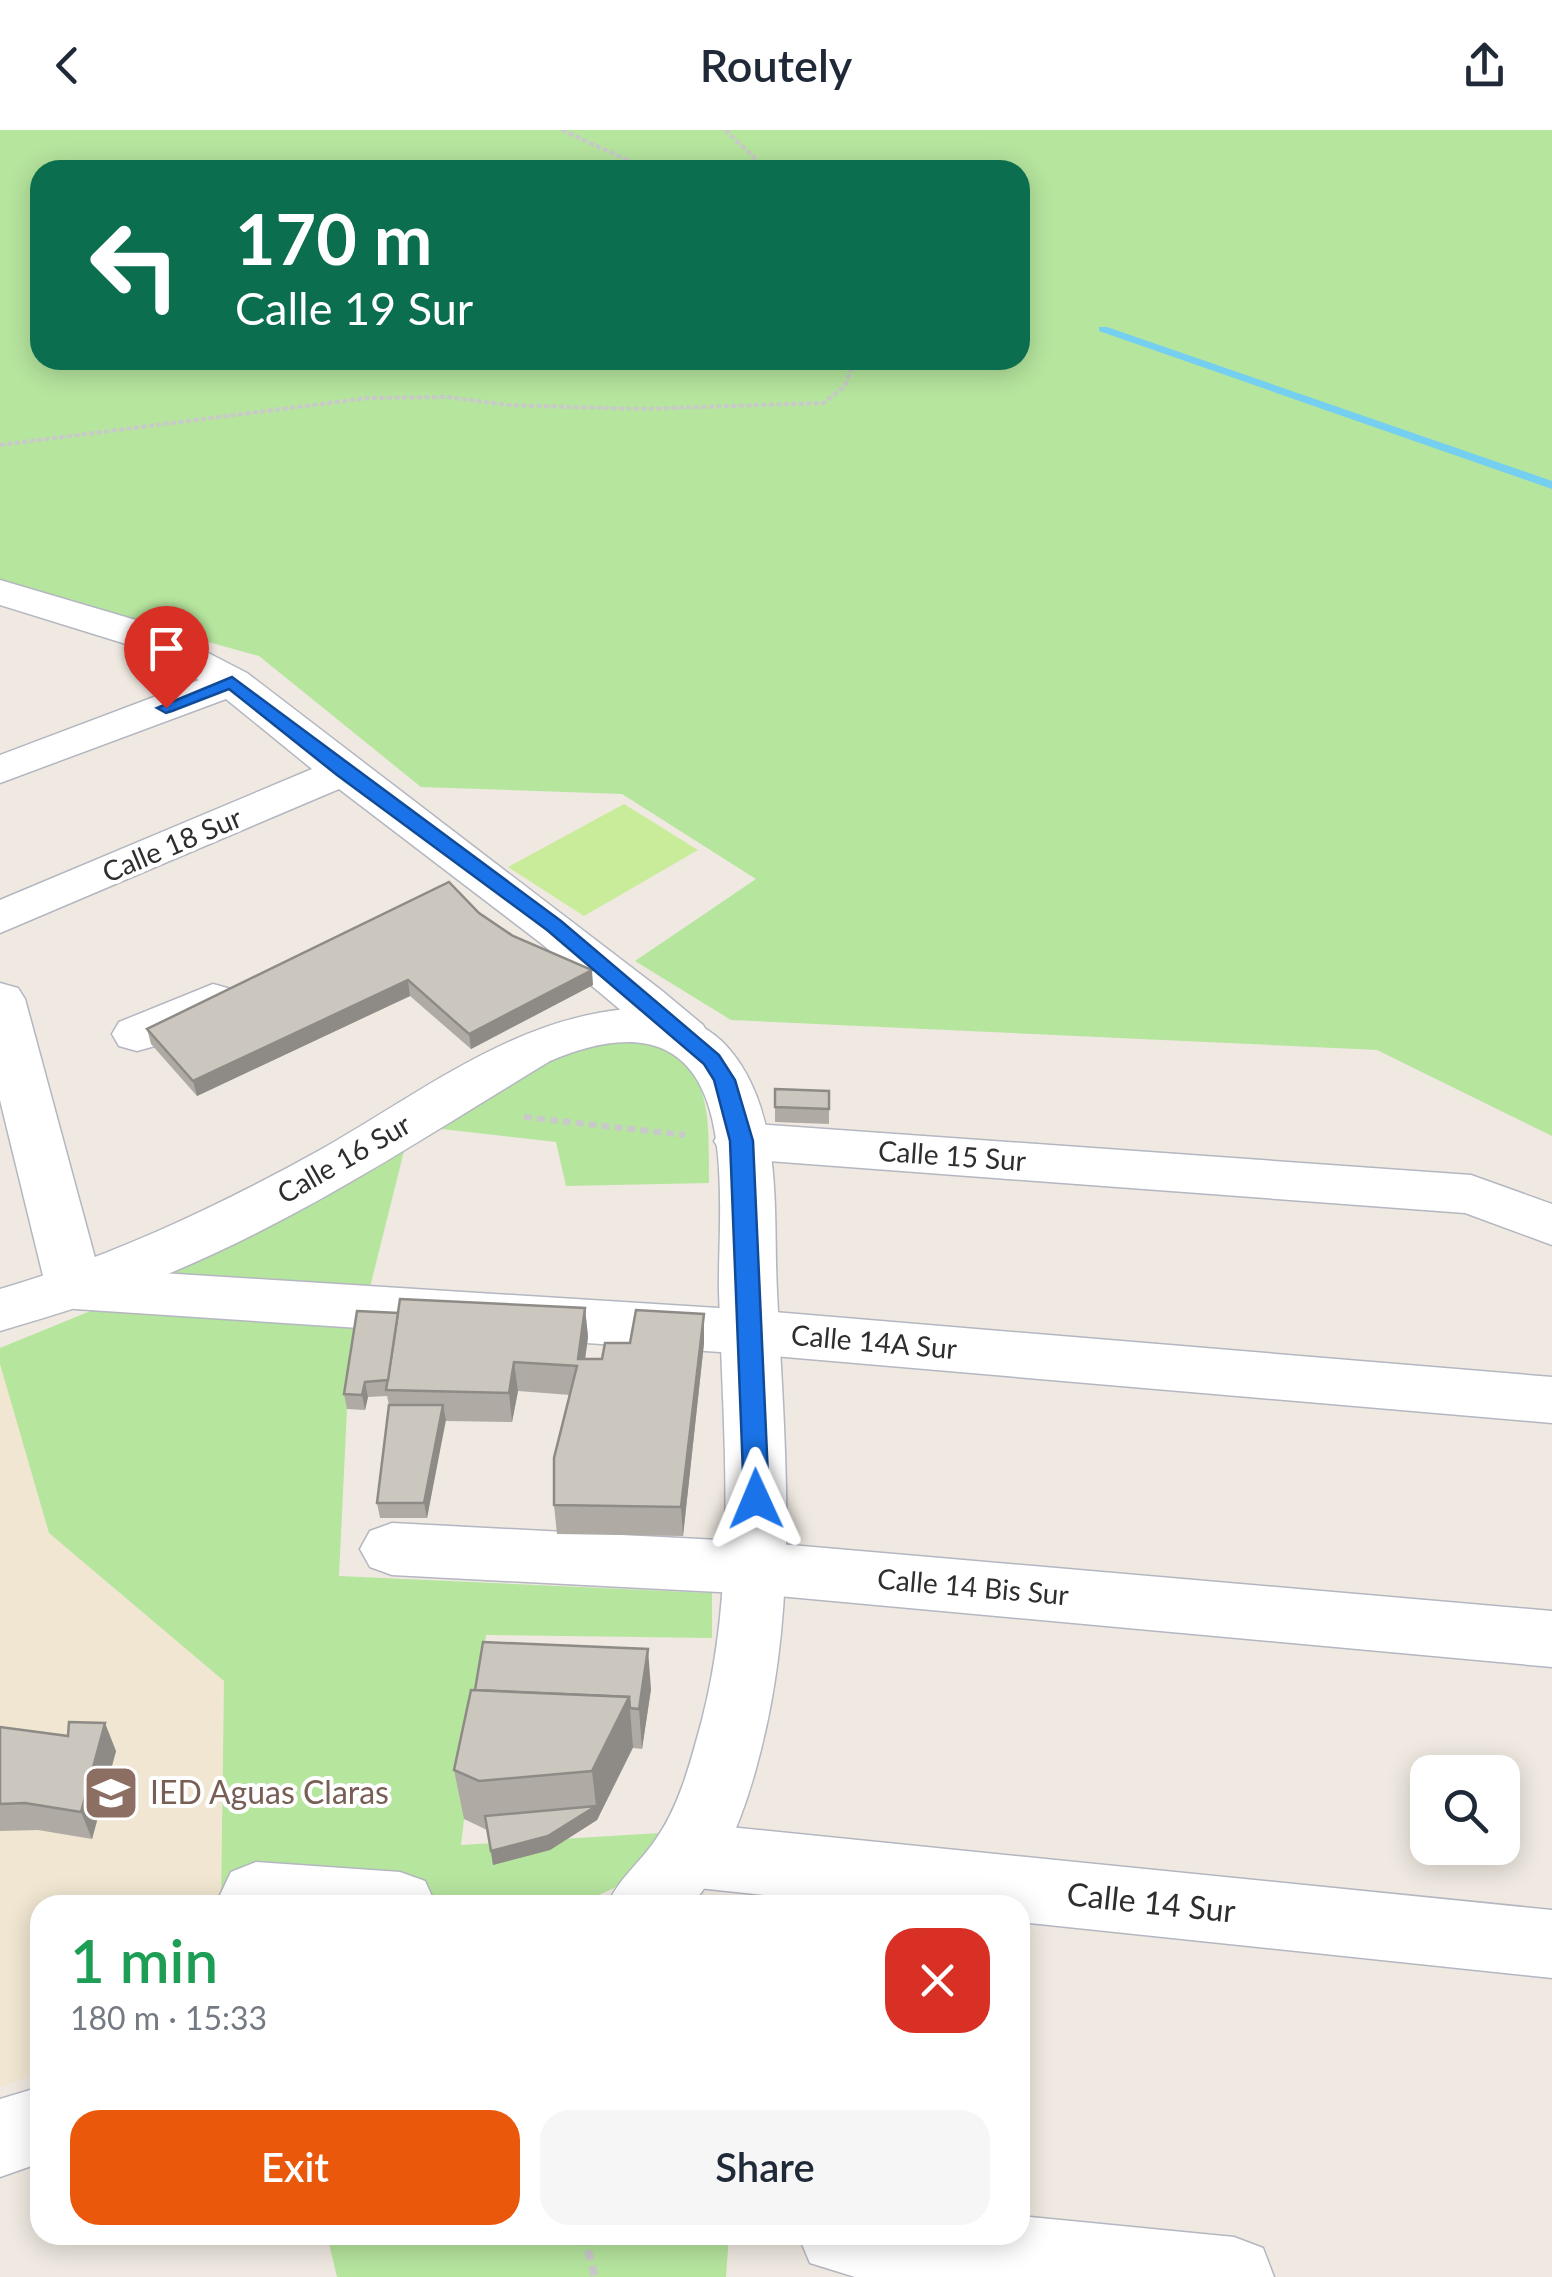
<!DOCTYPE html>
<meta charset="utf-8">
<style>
:root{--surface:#fff;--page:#f6f6f7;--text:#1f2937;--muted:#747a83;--accent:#ea580c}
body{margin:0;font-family:Lato,sans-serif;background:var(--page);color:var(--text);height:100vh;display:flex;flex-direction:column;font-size:38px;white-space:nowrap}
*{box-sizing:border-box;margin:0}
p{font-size:32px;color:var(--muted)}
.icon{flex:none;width:55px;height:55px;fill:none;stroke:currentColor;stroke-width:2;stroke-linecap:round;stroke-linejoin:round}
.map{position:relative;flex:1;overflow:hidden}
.side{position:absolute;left:30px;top:1765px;width:1000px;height:350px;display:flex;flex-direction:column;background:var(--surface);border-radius:30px;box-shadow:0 5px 25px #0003}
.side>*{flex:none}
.hud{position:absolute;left:30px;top:30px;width:1000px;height:210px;border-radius:30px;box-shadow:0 5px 25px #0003;background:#0b6e4f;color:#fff;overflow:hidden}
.controls{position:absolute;left:1410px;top:1625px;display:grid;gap:20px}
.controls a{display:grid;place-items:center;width:110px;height:110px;border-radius:20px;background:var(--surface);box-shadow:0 5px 25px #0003;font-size:50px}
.pin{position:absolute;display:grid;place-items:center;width:85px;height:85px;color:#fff;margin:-102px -42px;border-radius:50% 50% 50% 0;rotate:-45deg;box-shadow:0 0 10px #0007}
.pin .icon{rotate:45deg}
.me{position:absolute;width:110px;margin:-55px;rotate:359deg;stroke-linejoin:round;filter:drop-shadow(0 0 8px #0008)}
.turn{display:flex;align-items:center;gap:35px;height:210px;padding:0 40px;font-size:45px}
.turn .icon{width:130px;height:130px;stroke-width:2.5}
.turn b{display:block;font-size:70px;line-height:85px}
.round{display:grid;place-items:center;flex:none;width:105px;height:105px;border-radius:30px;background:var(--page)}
.head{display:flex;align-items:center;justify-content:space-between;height:170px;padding:0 40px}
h1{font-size:60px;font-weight:600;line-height:75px;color:#1e9e55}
.button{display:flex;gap:20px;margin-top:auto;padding:20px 40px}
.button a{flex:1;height:115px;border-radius:30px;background:var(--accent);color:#fff;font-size:40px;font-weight:600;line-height:115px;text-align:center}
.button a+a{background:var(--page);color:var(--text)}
header{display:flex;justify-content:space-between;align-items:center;height:130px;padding:0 40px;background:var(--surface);font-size:45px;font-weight:600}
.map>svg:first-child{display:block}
</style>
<header><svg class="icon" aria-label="back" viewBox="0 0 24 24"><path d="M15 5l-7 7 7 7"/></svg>Routely<svg class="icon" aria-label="share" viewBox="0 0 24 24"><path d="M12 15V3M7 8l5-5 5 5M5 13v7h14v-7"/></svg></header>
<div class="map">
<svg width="1552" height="2147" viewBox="0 0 1552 2147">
<rect width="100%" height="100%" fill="#efe9e1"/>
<polygon fill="#f0e6d1" points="0,1234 49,1403 224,1551 221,1775 40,1775 40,1943 0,1957"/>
<g fill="#b6e59e" fill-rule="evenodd">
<path d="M 0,0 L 1552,0 L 1552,1006 L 1377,920 L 731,890 L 635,831 L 756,749 L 622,664 L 421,657 L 259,526 L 0,454 ZM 40,40 L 1020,40 L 1020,230 L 40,230 Z"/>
<path d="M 614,909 C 628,911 648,911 661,916 C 716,943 708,1001 709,1053 L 566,1056 L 556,1012 L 433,998 L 580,912 Z"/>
<polygon points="406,1013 360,1197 347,1279 339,1446 712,1463 712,1508 486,1505 461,1715 660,1703 627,1752 577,1775 221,1775 224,1551 49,1403 0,1234 0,1218 110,1173 217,1121"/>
<polygon points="327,2105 729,2105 726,2147 337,2147"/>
</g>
<polygon fill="#c9ec9a" points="624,674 698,720 584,786 508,737"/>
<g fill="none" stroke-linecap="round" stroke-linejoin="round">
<polygon fill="#75cff0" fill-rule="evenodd" points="1099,197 1107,197 1552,351 1552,359 1099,201"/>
<g stroke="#b4b7c1" stroke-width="3">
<g id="minor">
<polygon points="0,450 156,496 247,543 661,860 703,895 710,907 703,919 685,924 667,919 542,814 339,659 0,803 0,770 312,639 226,569 0,653 0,625 199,550 126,514 0,475"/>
<polygon points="0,853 18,858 25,869 98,1139 750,1180 1552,1247 1552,1293 750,1224 75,1179 55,1173 46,1158 0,970"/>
<polygon points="213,854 231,859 238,870 231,881 155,916 137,921 119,916 112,904 119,892"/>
<polygon points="741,993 1471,1045 1552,1074 1552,1115 1465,1083 741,1029 722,1024 714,1011 722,998"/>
<polygon points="392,1393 757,1412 1552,1481 1552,1537 757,1464 392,1445 370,1437 360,1419 370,1401"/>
<polygon points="689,1693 1552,1780 1552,1848 1020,1792 1020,1775 858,1775 689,1757 664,1748 654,1725 664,1702"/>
<polygon points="256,1732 400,1742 425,1751 436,1775 225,1775 220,1765 231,1742"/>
<polygon points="1020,2086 1234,2107 1263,2118 1274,2147 855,2147 810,2133 798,2105 1020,2105"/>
</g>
</g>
<g stroke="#b4b7c1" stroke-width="3">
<g id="tertiary">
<path d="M 627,879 C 665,881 705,889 730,920 C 784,985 773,1083 777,1162 C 785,1320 800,1476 758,1631 C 745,1681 725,1734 692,1775 L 607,1775 C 619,1748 640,1733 656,1709 C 680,1675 691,1630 702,1590 C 738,1450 723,1303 719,1161 C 718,1100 730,997 694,945 C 660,896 597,911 550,931 C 423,1008 297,1092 158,1148 C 107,1169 54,1185 0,1201 L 0,1159 C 113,1126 217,1077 320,1020 C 418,965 512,889 627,879 Z"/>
<polygon points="40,1957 40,2033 0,2047 0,1969"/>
</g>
</g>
<g stroke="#c9c9c9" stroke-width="4" stroke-dasharray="5 2.5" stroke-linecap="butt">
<polyline points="562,0 649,40"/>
<polyline points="725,0 759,32 781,40"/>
<polyline points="0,315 368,268 447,267 508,275 639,279 824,273 845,256 854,230"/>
</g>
<polyline stroke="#c9c9c9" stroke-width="6" stroke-dasharray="8 5" stroke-linecap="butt" points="524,987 685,1005"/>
<polyline stroke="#c9c9c9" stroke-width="8" stroke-dasharray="10 6" stroke-linecap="butt" points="584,2105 595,2147"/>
<use href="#minor" fill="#fff" fill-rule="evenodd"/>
<use href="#tertiary" fill="#fff" fill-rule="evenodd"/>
</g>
<g fill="#afaba4">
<polygon points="479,783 513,806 593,855 471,919 410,866 197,966 151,914 147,899"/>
<polygon points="775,959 829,961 829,994 775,992"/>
<polygon points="585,1178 588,1207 585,1229 602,1229 630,1213 704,1184 704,1213 683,1406 557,1404 554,1375 570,1265 518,1261 512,1292 445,1291 427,1388 380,1388 377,1373 389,1275 387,1266 368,1267 365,1280 347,1279 344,1264 398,1183"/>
<polygon points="651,1559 642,1619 633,1618 597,1690 550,1720 493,1735 487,1700 464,1689 454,1640"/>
<polygon points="0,1597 68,1606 116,1621 92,1709 38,1700 0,1701"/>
</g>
<g fill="#8e8b86">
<polygon points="592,840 593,855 471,919 469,904"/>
<polygon points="408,850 410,866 197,966 193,951"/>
<polygon points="585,1178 588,1207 581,1259 578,1229"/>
<polygon points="704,1184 704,1213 683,1406 681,1377"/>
<polygon points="514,1232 518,1261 512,1292 509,1263"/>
<polygon points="365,1252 368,1267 365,1280 362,1265"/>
<polygon points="443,1275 446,1290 427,1388 424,1373"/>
<polygon points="648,1519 651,1559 642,1619 639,1579"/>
<polygon points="629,1567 633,1617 597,1690 550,1720 493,1735 491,1721 596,1676 592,1641"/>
<polygon points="105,1593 116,1621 92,1709 81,1682"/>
</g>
<g fill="#cbc7bf" stroke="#8e8b86" stroke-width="2.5">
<polygon points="449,752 479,783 513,806 592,840 469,904 408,850 193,951 147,899"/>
<polygon points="775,959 829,961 829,979 775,977"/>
<polygon points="400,1169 585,1178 578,1229 602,1229 605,1213 630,1213 636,1180 704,1184 681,1377 554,1375 554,1328 577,1236 514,1232 509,1263 386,1260"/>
<polygon points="357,1181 398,1183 388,1250 365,1252 362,1265 344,1264"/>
<polygon points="389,1275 443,1275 424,1373 377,1373"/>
<polygon points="483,1512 648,1519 639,1579 630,1578 629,1567 475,1560"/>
<polygon points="471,1560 629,1567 592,1641 479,1651 454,1640"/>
<polygon points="69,1592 105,1593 81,1682 25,1673 0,1674 0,1597 68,1606"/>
<polygon points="596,1676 548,1706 491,1721 485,1686"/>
</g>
<polygon fill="#1a73e8" stroke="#114b97" stroke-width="2.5" points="232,547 561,791 719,925 735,950 753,1011 769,1369 766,1376 756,1379 747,1376 744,1369 730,1011 714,950 704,934 547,800 337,645 229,559 172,581 166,583 157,578"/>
<defs>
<g id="school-square" transform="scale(2.875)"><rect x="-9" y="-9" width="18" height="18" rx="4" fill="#8d6e63" stroke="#fff"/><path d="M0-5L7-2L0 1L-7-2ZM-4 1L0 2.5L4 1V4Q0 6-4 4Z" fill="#fff"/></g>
</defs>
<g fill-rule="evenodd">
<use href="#school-square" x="111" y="1663"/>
</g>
<g text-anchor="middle" stroke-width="8" stroke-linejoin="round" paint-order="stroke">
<g font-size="28" fill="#2e2e2e" stroke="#fff">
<text transform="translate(172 715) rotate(-23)" y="10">Calle 18 Sur</text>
<text transform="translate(952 1026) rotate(4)" y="10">Calle 15 Sur</text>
<text transform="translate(344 1029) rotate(-30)" y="10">Calle 16 Sur</text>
<text transform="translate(874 1212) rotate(5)" y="10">Calle 14A Sur</text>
<text transform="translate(973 1457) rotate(5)" y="10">Calle 14 Bis Sur</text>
</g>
<g font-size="32" fill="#785e54" stroke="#fff" text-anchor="start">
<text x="150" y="1674">IED Aguas Claras</text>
</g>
<g font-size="32" fill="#2e2e2e" stroke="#fff">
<text transform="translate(1151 1773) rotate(6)" y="11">Calle 14 Sur</text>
</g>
</g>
</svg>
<div class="controls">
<a><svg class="icon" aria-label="search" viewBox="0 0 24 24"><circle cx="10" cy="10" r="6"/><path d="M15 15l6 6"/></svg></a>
</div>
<div class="pin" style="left:166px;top:578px;background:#d93025"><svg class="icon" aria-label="arrive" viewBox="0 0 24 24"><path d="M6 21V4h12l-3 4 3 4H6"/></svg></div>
<svg class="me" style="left:756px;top:1369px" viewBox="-20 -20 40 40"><path d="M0-17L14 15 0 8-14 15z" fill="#1a73e8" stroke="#fff" stroke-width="4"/></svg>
<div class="hud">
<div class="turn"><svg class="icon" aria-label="left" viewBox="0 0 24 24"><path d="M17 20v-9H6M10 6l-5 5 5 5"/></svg><div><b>170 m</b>Calle 19 Sur</div></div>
</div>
<section class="side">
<div class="head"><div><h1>1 min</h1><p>180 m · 15:33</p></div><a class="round" style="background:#d93025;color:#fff"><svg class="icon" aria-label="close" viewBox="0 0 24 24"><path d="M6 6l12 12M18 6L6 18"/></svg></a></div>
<div class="button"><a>Exit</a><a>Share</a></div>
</section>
</div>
